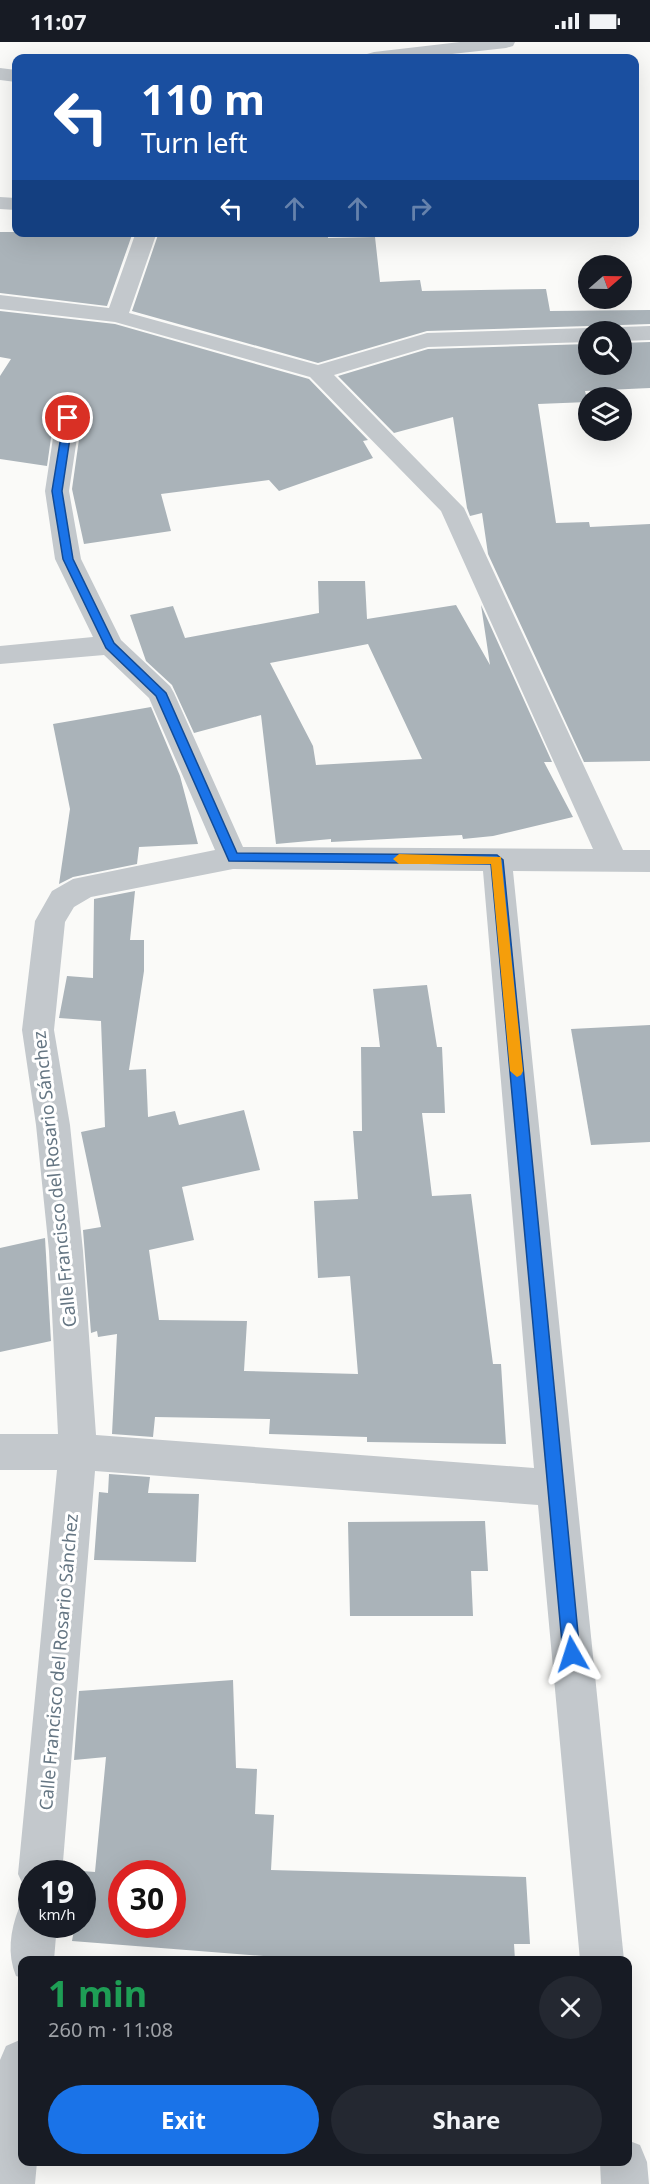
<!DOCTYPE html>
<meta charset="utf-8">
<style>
:root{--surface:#171b24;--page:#242831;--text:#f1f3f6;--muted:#9ea1a6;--accent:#1a73e8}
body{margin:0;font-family:"Noto Sans",sans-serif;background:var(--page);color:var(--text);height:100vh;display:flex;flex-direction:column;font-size:22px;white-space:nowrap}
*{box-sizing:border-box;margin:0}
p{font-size:20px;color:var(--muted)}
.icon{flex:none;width:33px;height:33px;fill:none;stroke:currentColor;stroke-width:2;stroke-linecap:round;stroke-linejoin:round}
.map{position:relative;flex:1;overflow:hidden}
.panel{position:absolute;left:18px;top:1914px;width:614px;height:210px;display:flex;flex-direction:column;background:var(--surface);border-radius:12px;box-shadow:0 6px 24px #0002}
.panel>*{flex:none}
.guide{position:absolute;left:12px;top:12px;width:627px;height:183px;border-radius:12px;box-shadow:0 6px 24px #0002;background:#1a4fa0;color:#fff;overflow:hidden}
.needle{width:39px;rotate:70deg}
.controls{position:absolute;left:578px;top:213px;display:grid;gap:12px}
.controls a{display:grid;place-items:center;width:54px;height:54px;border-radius:50%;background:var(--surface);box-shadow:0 6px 24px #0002;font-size:30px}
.speed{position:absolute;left:18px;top:1818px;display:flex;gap:12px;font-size:30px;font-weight:700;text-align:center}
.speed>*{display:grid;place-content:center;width:78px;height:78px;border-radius:50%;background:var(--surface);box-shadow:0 6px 24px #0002;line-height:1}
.speed small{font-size:15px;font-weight:400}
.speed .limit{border:9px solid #d22;background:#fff;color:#111}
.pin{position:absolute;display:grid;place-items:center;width:51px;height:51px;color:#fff;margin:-26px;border:3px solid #fff;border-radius:50%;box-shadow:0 2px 6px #0007}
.me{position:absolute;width:66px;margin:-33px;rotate:354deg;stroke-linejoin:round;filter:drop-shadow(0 0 4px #0008)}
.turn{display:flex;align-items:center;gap:21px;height:126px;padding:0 30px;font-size:27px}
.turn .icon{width:78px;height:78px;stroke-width:2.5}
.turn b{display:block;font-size:42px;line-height:51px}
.lanes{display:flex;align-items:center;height:57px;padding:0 30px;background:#0003;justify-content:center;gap:30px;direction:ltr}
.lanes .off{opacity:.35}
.round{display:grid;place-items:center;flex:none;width:63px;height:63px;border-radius:32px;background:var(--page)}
.overview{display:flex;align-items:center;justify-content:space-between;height:102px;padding:0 30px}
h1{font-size:36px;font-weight:700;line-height:45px;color:#1e9e55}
.action{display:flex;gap:12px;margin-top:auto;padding:12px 30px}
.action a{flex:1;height:69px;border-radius:36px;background:var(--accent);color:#fff;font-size:24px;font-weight:700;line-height:69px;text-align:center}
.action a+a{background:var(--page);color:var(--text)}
.status{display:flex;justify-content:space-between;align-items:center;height:42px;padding:0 30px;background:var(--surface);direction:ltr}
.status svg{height:16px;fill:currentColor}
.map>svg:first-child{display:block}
</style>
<div class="status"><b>11:07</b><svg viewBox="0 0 49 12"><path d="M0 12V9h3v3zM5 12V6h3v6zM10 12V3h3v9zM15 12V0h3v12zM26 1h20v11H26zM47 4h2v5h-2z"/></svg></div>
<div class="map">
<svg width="650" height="2142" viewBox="0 0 650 2142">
<rect width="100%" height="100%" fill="#fafaf8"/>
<g fill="#aab3b9" fill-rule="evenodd">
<polygon points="0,190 133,190 107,264 0,251"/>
<polygon points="159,190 328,190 328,196 375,195 380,240 420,238 422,249 546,247 550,269 650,268 650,282 621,283 609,290 599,290 588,284 427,289 318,321 132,269"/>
<polygon points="0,269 115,282 309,337 368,398 363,399 373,416 279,449 269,438 161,452 171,489 84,502 72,447 82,376 78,370 67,367 59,369 54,375 47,424 0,417 0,334 11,317 0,315"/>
<polygon points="650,300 650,346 585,349 588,360 538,362 556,481 589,480 590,485 650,482 650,719 584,720 488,512 482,471 470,474 467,466 453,375 394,391 338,334 428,307 588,302 588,322 621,322 621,301"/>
<path d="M 318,539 L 365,539 L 367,577 L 456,563 L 490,623 L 481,563 L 552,720 L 544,720 L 573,775 L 493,794 L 463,797 L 462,793 L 331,800 L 331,797 L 276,802 L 261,673 L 194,691 L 172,643 L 146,619 L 130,573 L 173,564 L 185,596 L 319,571 ZM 368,602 L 422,717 L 316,723 L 313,704 L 270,621 Z"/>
<polygon points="151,665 180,734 198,802 139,805 137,822 73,835 59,842 70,767 53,682"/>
<polygon points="135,849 130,898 144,898 144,929 129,1028 146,1027 148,1075 175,1069 179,1083 244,1068 260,1128 182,1145 194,1198 149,1208 159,1278 247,1279 244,1329 358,1332 350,1234 318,1236 314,1159 358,1157 353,1089 362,1089 361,1005 380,1005 373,947 427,943 437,1005 442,1005 445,1071 422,1071 432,1154 471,1152 493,1322 501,1322 506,1402 367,1400 367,1395 269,1392 270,1377 155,1375 153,1395 112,1392 117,1292 98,1295 97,1289 91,1291 83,1188 101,1185 81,1090 105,1085 101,979 59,976 67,934 93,936 94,857"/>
<polygon points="650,983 650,1100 591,1103 571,987"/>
<polygon points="45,1196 51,1299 0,1310 0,1206"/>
<polygon points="109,1432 150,1435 148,1451 199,1452 196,1520 94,1518 99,1450 108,1451"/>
<polygon points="485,1479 488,1529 471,1529 473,1574 350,1574 348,1480"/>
<path d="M 233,1638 L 236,1726 L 257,1727 L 255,1772 L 274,1773 L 271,1828 L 526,1835 L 530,1902 L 514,1902 L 515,1918 L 301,1918 L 301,1917 L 72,1899 L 75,1882 L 82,1882 L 82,1829 L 95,1830 L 106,1715 L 74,1718 L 79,1649 ZM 122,1832 L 172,1832 L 172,1882 L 122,1882 Z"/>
</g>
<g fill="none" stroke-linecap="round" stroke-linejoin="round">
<g fill="#c3c8cc" fill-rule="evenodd">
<polygon points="460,0 515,0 513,4 506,6 416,16 365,16 367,12 374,10"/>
<polygon points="0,26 16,28 16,40 0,38"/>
<polygon points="0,155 16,156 16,168 0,167"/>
<path d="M 136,190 L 157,190 L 129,271 L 318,323 L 427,291 L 588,286 L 597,290 L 588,290 L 588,300 L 428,305 L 334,333 L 464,466 L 623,808 L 650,808 L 650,830 L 513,829 L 624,1918 L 580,1918 L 538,1463 L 95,1429 L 62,1832 L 32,1832 L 32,1850 L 25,1847 L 18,1832 L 57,1428 L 0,1428 L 0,1392 L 58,1392 L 49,1209 L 36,1083 L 22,988 L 35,879 L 52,849 L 73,837 L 215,808 L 149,656 L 104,613 L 0,622 L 0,604 L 93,595 L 55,517 L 45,449 L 56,376 L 60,371 L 68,369 L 76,371 L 80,376 L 69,449 L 81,517 L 121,598 L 170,644 L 174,651 L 243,805 L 593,807 L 441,469 L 310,335 L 115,280 L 0,267 L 0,253 L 109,266 ZM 233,827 L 483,829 L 534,1426 L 96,1393 L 83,1209 L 70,1083 L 54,988 L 65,880 L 74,865 L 91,855 Z"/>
<polygon points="650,284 650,298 621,299 621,290 611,290 621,285"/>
<path d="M 32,1861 L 32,1882 L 57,1882 L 54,1918 L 22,1918 L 22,1936 L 16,1934 C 7,1912 10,1889 19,1866 Z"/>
<polygon points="22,1997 22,2120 37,2120 35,2142 0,2142 0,2018 6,2004"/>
<polygon points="627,2098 640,2103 647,2120 649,2142 601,2142 600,2120 627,2120"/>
</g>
</g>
<polygon fill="#1a73e8" stroke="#114b97" stroke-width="1.5" points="68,373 73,376 62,449 73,517 114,601 166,651 237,811 497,813 503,818 580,1612 578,1618 572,1620 566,1618 563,1612 491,822 229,819 156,654 106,606 63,517 52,449 64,376"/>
<polygon fill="#f59e0b" points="399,812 501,815 523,1029 521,1033 517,1035 510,1029 491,822 399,822 393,817"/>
<g text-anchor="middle" stroke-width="6" stroke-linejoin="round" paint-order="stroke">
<g font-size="18" fill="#657683" stroke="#fff">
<text transform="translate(55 1137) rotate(-96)" y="6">Calle Francisco del Rosario Sánchez</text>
<text transform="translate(59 1620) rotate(-85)" y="6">Calle Francisco del Rosario Sánchez</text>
</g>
</g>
</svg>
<div class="controls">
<a><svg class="needle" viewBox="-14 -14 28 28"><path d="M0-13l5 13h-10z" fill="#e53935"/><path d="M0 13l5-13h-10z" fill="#9ea1a6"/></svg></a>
<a><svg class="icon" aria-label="search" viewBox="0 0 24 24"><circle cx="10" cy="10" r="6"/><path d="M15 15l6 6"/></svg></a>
<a><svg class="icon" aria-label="layers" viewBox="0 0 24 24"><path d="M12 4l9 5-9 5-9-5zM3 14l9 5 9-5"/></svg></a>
</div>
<div class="speed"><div>19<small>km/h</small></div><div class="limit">30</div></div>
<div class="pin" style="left:68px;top:376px;background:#d93025"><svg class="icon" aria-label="arrive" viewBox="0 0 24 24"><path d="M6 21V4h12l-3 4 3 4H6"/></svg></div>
<svg class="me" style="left:572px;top:1612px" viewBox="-20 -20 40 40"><path d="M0-17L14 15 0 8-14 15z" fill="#1a73e8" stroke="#fff" stroke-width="4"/></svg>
<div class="guide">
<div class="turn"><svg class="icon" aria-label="left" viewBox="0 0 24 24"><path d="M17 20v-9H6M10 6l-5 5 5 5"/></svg><div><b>110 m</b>Turn left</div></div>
<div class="lanes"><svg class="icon" aria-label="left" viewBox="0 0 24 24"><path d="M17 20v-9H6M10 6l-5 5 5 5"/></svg><svg class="icon off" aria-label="ahead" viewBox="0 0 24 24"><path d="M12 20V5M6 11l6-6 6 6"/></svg><svg class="icon off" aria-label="ahead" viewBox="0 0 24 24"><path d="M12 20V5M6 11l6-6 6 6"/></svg><svg class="icon off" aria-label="right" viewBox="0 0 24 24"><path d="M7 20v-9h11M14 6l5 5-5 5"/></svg></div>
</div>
<section class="panel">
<div class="overview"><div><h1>1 min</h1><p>260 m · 11:08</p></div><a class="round"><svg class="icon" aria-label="close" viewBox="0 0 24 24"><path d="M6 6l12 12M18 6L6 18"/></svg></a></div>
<div class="action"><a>Exit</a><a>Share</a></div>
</section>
</div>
